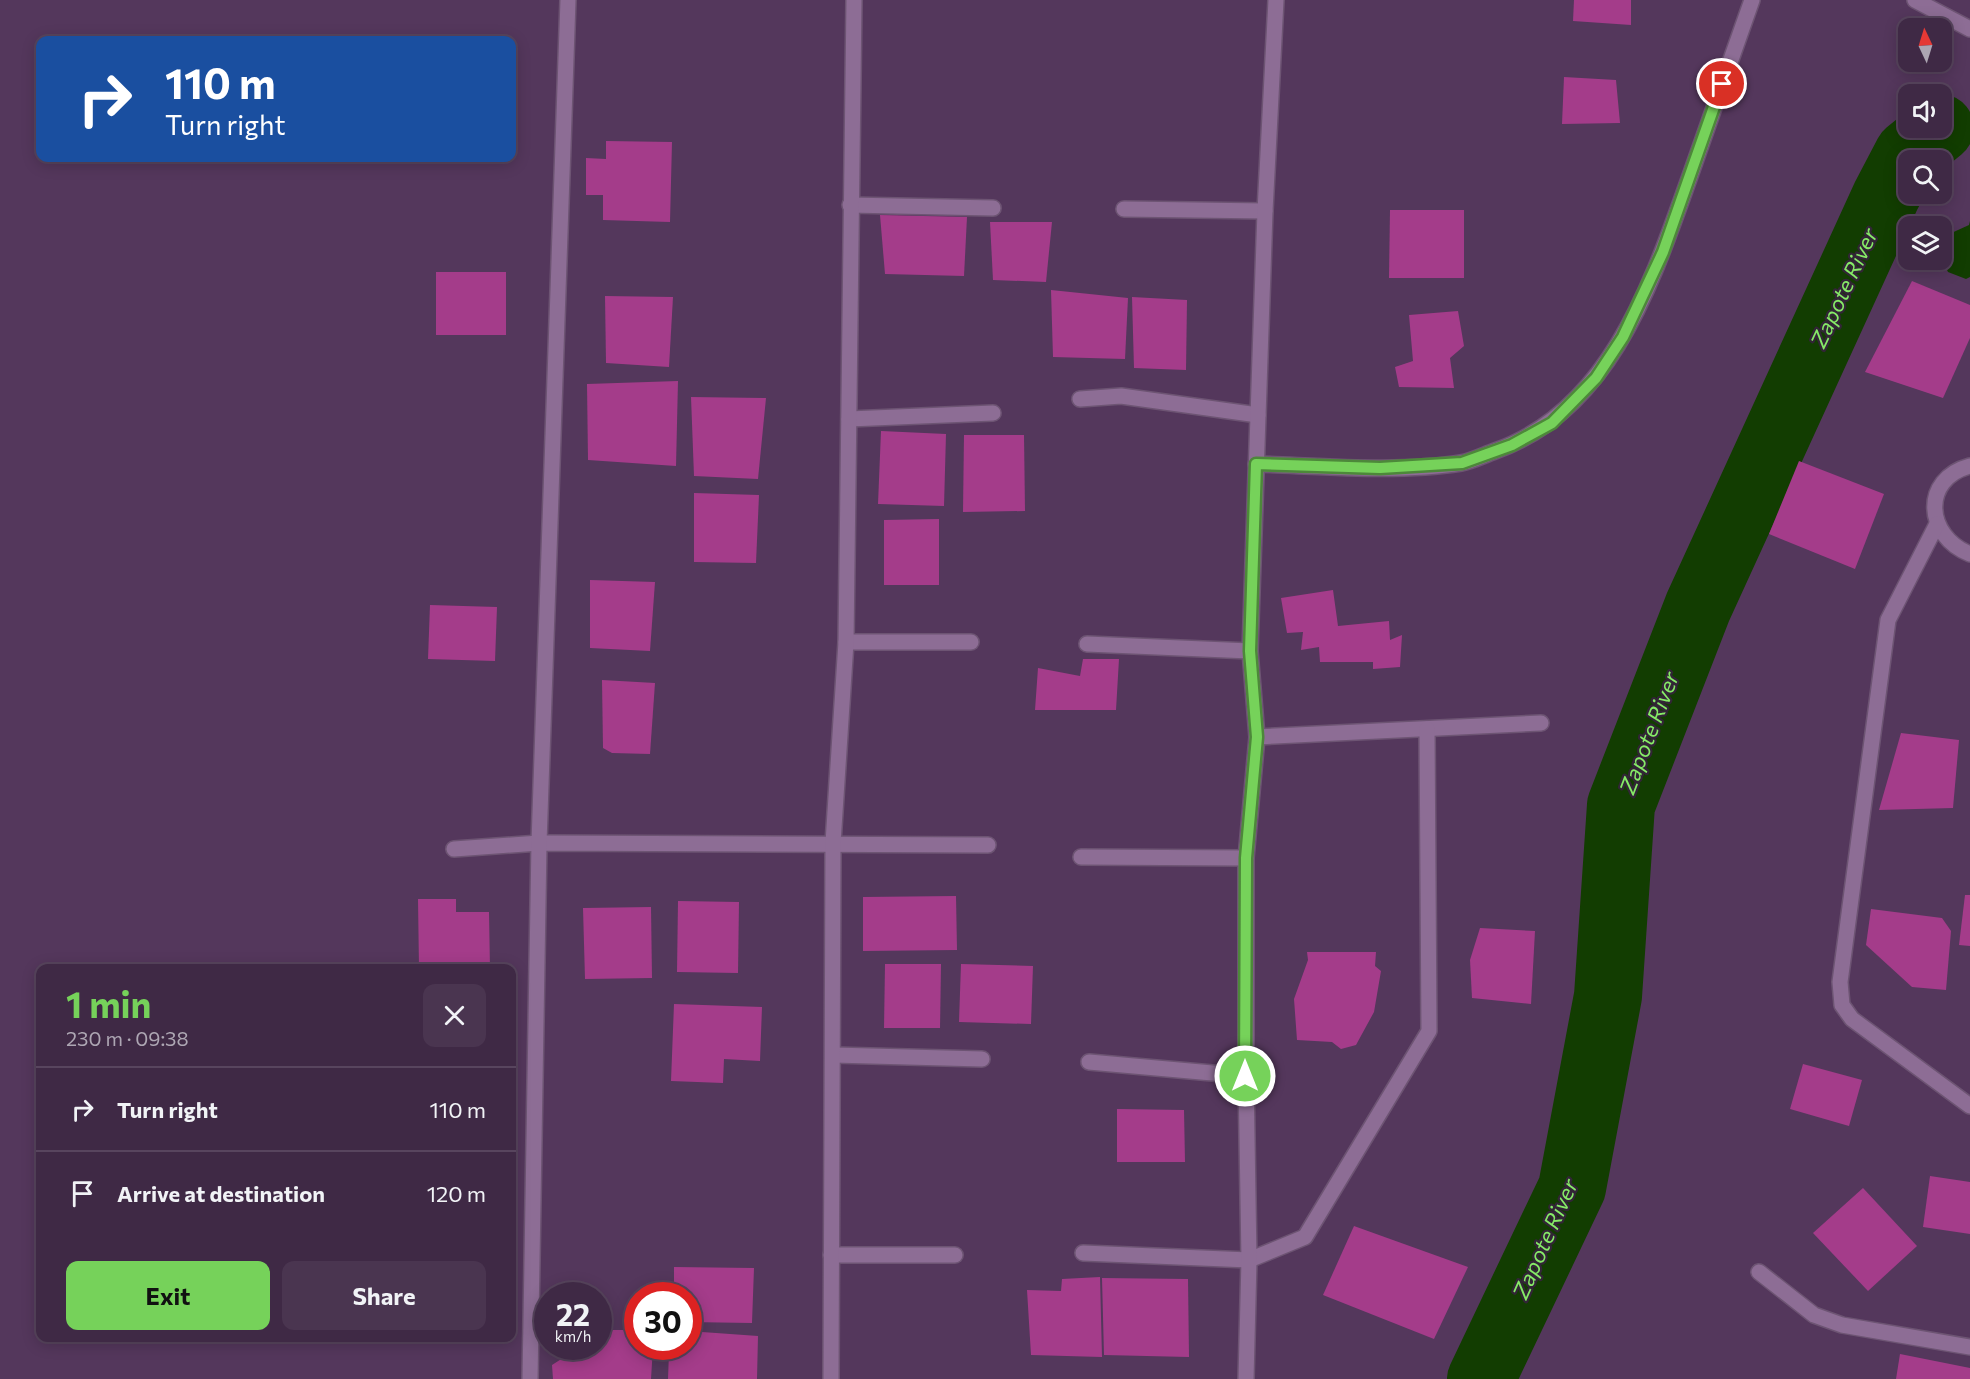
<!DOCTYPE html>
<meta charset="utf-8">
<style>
:root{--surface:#3f2945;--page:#4a3550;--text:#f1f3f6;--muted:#ada6b3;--line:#58455e;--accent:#76d25a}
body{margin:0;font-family:Commissioner,sans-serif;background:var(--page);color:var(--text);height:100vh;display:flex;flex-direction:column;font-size:22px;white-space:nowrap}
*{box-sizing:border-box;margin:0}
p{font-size:20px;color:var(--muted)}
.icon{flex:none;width:33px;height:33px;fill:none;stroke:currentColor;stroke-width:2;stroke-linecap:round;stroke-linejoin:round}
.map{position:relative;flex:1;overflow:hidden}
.sheet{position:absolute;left:36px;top:964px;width:480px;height:378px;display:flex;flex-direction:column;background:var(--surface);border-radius:12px;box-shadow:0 3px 15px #0003,0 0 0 2px var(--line)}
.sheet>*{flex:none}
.guide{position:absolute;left:36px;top:36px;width:480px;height:126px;border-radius:12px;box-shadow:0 3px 15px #0003,0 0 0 2px var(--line);background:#1a4fa0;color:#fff;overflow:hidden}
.needle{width:39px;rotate:356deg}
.buttons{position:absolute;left:1898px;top:18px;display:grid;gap:12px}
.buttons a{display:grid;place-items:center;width:54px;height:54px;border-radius:12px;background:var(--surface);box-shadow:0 3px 15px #0003,0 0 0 2px var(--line);font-size:30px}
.speed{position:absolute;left:534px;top:1282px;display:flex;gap:12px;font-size:30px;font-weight:700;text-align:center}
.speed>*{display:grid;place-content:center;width:78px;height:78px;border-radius:50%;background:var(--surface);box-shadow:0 3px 15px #0003,0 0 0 2px var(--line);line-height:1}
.speed small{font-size:15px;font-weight:400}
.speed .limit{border:9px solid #d22;background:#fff;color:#111}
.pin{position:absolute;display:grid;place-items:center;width:51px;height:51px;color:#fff;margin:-26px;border:3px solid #fff;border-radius:50%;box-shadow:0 2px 6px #0007}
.me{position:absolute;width:66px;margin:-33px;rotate:0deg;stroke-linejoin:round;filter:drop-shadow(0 0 4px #0008)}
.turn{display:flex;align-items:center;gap:21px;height:126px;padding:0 30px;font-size:27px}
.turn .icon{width:78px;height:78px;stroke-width:2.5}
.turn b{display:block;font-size:42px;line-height:51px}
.round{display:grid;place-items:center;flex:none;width:63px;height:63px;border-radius:12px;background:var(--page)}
.head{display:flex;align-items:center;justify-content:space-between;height:102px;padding:0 30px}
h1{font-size:36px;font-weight:700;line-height:45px;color:var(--accent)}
.primary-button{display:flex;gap:12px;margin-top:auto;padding:12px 30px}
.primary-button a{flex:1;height:69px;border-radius:12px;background:var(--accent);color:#111;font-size:24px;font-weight:700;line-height:69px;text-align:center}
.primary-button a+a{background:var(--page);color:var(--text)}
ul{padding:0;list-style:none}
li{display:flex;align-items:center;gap:18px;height:84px;padding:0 30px;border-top:2px solid var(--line)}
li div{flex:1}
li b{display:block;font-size:22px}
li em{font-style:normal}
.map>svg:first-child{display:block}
</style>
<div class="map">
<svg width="1970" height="1379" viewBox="0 0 1970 1379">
<rect width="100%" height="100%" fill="#54375c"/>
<polygon fill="#123d01" points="1970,221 1970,277 1966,279 1948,272 1941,257 1947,235 1969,225"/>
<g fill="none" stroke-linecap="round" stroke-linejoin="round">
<polyline stroke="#123d01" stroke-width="68" points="1481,1379 1572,1188 1608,996 1621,805 1698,607 1886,196 1908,154 1940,128"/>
</g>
<g fill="#a43c8a">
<polygon points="1574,0 1631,0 1631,25 1573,21"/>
<polygon points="1564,77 1616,80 1620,123 1562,124"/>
<polygon points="606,141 672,142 670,222 603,220 603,195 586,195 586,158 606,159"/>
<polygon points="1390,210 1464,210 1464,278 1389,278"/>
<polygon points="880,215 967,217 964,276 885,274"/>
<polygon points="990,222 1052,222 1046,282 993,280"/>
<rect x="436" y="272" width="70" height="63"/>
<polygon points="1912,281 1970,305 1970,338 1943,398 1865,372"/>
<polygon points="1051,290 1128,298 1125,359 1053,357"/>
<polygon points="605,296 673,297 669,367 606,363"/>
<polygon points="1132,297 1187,300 1186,370 1134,368"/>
<polygon points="1458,311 1464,346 1450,358 1454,388 1399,387 1395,367 1413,361 1409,315"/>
<polygon points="678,381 676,466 588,460 587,384"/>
<polygon points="691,397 766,398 758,479 694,476"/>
<polygon points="881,431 946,434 944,506 878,504"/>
<polygon points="964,435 1024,435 1025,511 963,512"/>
<polygon points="1799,461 1884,494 1855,569 1769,534"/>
<polygon points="694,493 759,495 756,563 694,562"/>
<polygon points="939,519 939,585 884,585 884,520"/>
<polygon points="590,580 655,582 650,651 590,648"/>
<polygon points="1333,590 1338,626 1389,621 1390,640 1402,635 1400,667 1373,669 1373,662 1320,662 1319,647 1301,650 1303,632 1287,633 1281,598"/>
<polygon points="430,605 497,607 495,661 428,659"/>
<polygon points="1083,659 1119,659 1116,710 1035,710 1038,668 1080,676"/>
<polygon points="602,680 655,683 650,754 612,753 603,748"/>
<polygon points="1901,733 1959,740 1953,808 1879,810"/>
<polygon points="1965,895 1970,895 1970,946 1959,945"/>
<polygon points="956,896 957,950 863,951 863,897"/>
<polygon points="418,899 456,899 456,912 489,912 490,969 419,969"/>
<polygon points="678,901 739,902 738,973 677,972"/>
<polygon points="651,907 652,978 585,979 583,908"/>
<polygon points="1871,909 1942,918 1951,931 1946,990 1912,987 1866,945"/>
<polygon points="1480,928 1535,931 1531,1004 1472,998 1470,960"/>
<polygon points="1307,952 1376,952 1375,966 1381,971 1374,1012 1356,1045 1341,1049 1332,1042 1297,1040 1294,999 1308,960"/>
<polygon points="885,964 941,964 940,1028 884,1028"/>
<polygon points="961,964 1033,966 1031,1024 959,1022"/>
<polygon points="674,1004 762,1007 760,1061 724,1059 723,1083 671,1081"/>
<polygon points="1803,1064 1862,1080 1849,1126 1790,1109"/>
<polygon points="1117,1109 1184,1110 1185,1162 1117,1162"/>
<polygon points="1930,1176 1970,1182 1970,1234 1923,1227"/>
<polygon points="1863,1188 1917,1246 1868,1291 1813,1233"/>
<polygon points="1354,1226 1468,1267 1434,1339 1323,1295"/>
<polygon points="674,1267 754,1268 752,1323 688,1322 688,1296 674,1296"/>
<polygon points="1100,1277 1102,1357 1031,1355 1027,1290 1061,1291 1062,1279"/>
<polygon points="1102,1278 1188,1279 1189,1357 1104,1355"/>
<polygon points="598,1330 638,1330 638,1347 653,1347 651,1379 553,1379 552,1365 566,1356 567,1347 598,1347"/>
<polygon points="688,1331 758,1336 757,1379 668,1379 669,1352 683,1352 684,1347 688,1347"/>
<polygon points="1900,1354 1970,1368 1970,1379 1896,1379"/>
</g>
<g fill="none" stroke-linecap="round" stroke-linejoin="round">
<g stroke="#6d5473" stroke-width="18">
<g id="minor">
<polyline points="1915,0 1970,29"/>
<polyline points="850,205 993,208"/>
<polyline points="1124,209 1265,211"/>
<polyline points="1080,399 1121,396 1258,415"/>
<polyline points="849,419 993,413"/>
<path d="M 1256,464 C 1320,466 1399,473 1461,463 C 1472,461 1484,455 1495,451 C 1611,410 1652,282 1690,176 C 1711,117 1731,59 1752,0"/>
<path d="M 1970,466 C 1921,479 1925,536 1970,554"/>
<polyline points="1937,524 1888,620 1840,982 1842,1005 1852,1019 1970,1106"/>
<polyline points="846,642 971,642"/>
<polyline points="1087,644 1250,651"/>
<polyline points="1257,737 1541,723"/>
<polyline points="454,849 539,843 988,845"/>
<polyline points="1081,857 1246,858"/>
<polyline points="834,1055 982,1059"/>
<polyline points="1089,1062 1246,1076"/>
<polyline points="1083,1253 1249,1260 1305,1237 1429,1031 1427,729"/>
<polyline points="831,1255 955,1255"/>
<polyline points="1759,1272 1814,1315 1842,1325 1970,1347"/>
<polyline points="530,1379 539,843 568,0"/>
<polyline points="831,1379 833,843 846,642 854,0"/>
<polyline points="1246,1379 1249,1260 1246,1076 1246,858 1257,737 1250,651 1265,211 1276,0"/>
</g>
</g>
<use href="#minor" stroke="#8d6d95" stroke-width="15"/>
</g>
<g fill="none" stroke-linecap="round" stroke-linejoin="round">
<g stroke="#4d883a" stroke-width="15">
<polyline id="route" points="1245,1076 1246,858 1257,737 1250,651 1256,464 1380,468 1462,463 1512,445 1552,423 1596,378 1623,337 1663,252 1722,84"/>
</g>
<use href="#route" stroke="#76d25a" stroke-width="10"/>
</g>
<g text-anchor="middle" stroke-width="4.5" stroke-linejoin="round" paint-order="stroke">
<g font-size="22" font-style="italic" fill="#86eb67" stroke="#322536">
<text transform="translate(1844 288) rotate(-65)" y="8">Zapote River</text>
<text transform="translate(1649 733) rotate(-69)" y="8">Zapote River</text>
<text transform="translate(1545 1239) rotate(-66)" y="8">Zapote River</text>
</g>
</g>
</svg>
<div class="buttons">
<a><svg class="needle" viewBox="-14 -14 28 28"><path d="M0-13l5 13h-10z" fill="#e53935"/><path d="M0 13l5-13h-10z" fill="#ada6b3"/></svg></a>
<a><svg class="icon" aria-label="sound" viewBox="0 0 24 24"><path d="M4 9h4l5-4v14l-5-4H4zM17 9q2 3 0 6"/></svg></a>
<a><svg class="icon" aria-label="search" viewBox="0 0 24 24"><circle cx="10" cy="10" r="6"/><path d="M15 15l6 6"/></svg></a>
<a><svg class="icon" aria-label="layers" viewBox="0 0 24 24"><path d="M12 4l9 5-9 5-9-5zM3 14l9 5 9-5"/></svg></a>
</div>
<div class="speed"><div>22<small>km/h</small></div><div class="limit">30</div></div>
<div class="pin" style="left:1722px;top:84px;background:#d93025"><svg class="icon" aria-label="arrive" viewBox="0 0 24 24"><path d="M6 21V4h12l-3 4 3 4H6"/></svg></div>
<svg class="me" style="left:1245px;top:1076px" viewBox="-20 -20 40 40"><circle r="17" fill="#76d25a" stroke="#fff" stroke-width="3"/><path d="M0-11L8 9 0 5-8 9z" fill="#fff"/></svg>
<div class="guide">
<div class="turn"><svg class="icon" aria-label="right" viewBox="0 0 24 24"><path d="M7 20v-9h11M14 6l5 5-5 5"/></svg><div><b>110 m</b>Turn right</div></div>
</div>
<section class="sheet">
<div class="head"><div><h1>1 min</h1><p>230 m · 09:38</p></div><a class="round"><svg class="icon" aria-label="close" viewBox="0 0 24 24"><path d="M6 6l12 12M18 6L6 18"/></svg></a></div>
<ul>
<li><svg class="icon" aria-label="right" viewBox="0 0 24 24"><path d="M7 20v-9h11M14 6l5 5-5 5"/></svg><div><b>Turn right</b></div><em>110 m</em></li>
<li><svg class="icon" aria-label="arrive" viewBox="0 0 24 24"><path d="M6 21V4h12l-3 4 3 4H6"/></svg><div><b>Arrive at destination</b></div><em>120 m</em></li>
</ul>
<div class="primary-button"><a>Exit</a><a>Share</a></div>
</section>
</div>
